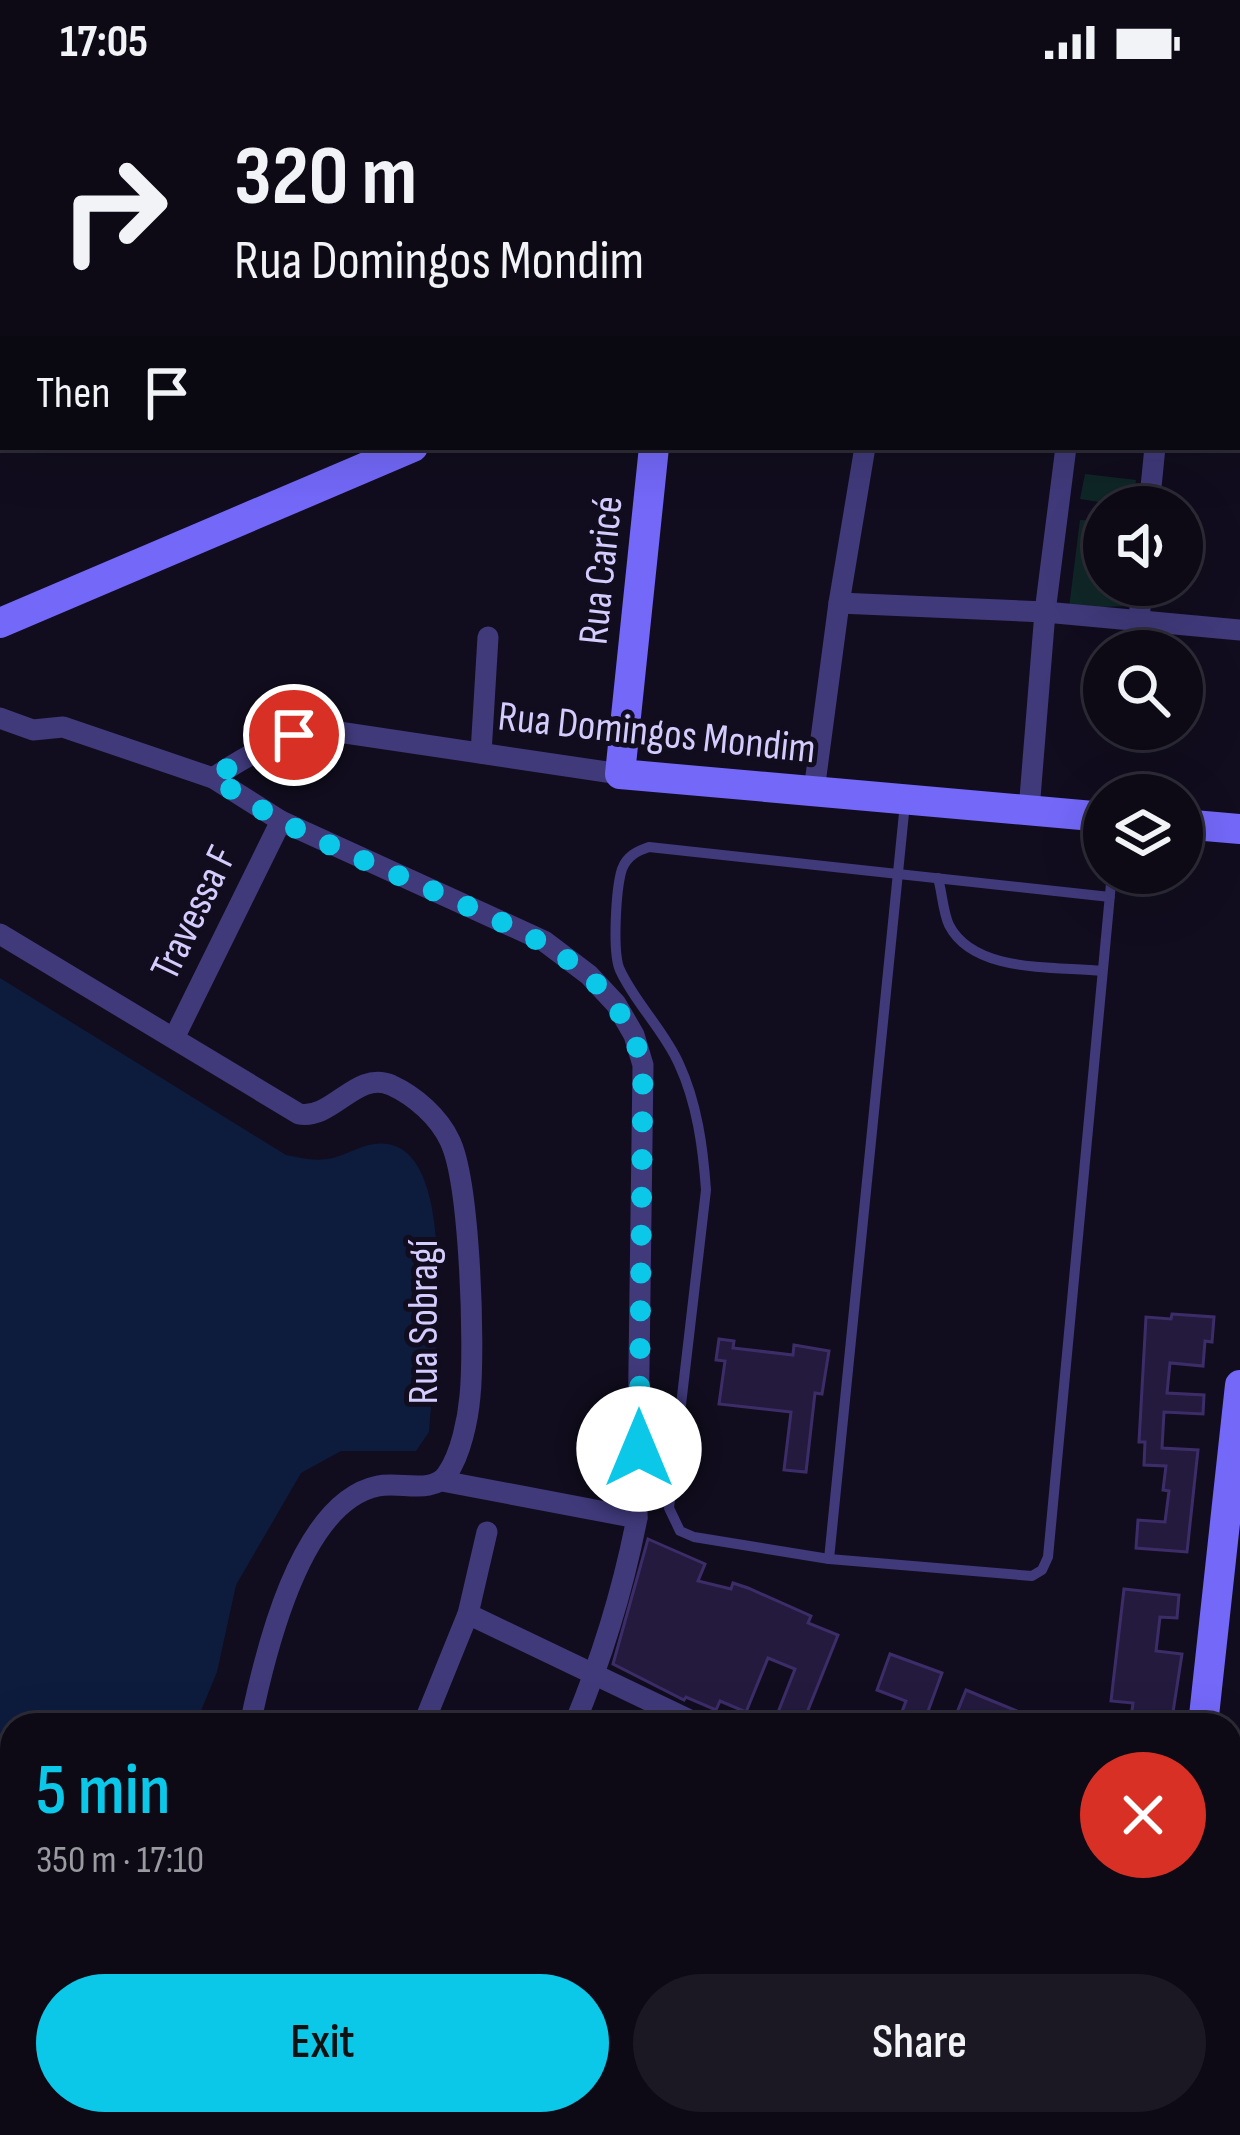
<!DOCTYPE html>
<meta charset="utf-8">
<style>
:root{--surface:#0d0a16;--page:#1b1823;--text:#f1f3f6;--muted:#9a9aa1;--line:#2d2b35;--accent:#0bc8e9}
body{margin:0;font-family:"Sofia Sans Condensed",sans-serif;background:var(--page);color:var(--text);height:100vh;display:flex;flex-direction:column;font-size:45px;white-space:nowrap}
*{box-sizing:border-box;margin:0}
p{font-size:39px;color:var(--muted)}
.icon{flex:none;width:66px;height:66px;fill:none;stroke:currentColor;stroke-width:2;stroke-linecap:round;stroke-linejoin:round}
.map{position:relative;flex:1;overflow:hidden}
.side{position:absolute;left:0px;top:1629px;width:1242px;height:423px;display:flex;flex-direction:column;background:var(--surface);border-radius:36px 36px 0 0;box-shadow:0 12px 48px #0002,0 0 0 3px var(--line)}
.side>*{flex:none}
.banner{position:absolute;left:0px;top:0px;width:1242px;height:366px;box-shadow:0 12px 48px #0002,0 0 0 3px var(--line);background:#0d0a16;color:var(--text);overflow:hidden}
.buttons{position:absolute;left:1083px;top:402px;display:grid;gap:24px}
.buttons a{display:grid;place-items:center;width:120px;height:120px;border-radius:50%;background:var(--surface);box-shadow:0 12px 48px #0002,0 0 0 3px var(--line);font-size:60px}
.pin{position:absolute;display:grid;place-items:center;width:102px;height:102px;color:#fff;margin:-51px;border:6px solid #fff;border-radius:50%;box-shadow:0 3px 12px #0007}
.me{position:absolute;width:132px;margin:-66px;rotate:0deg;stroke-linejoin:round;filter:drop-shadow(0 0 9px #0008)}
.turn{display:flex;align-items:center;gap:42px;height:252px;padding:0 36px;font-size:54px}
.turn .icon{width:156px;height:156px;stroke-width:2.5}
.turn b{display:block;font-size:84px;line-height:102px}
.then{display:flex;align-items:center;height:114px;padding:0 36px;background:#0003;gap:24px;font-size:45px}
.round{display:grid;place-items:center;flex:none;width:126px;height:126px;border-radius:63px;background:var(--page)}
.overview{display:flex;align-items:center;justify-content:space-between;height:204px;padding:0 36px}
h1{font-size:72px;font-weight:600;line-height:90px;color:var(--accent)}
.action{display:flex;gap:24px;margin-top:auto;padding:24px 36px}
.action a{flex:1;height:138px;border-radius:72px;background:var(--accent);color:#111;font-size:48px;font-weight:600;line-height:138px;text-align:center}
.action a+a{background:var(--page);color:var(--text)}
.status{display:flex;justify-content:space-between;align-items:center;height:84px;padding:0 60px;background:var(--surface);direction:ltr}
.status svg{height:33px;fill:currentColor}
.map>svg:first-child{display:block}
</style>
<div class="status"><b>17:05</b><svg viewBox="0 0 49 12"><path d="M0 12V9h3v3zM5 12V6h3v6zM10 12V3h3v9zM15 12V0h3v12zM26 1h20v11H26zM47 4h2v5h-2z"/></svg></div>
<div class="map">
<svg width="1240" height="2051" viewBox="0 0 1240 2051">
<rect width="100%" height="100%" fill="#110d1e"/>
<g fill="#102727">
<polygon points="1085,390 1136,396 1132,423 1080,415"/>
<polygon points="1080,436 1104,437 1104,501 1132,501 1131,522 1069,524"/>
</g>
<path fill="#0d1c3d" d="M 0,894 L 286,1071 C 302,1074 316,1078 333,1074 C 355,1068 371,1054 395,1062 C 460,1085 433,1291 429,1348 L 416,1367 L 341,1367 L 301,1389 L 236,1501 L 217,1588 L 195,1641 L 12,1641 L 12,2040 L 182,2040 L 176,2051 L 0,2051 L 0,2022 L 12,2009 L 0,1972 Z"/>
<g fill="#231a3e" stroke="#3c2d69" stroke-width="3">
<polygon points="1172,1230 1214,1233 1212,1258 1205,1257 1203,1282 1170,1279 1167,1309 1204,1311 1203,1330 1164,1328 1162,1364 1198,1366 1187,1468 1136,1464 1138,1436 1165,1438 1169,1407 1163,1406 1166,1382 1144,1381 1145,1358 1139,1358 1146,1233 1171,1235"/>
<polygon points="719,1255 734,1257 733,1264 793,1271 794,1261 829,1267 822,1310 815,1309 806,1388 784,1386 791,1328 719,1320 725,1277 716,1276"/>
<polygon points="648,1455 705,1480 698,1497 731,1505 733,1499 748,1504 811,1532 808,1539 838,1551 802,1641 773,1641 795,1585 768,1574 746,1628 720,1617 716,1626 686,1613 684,1616 613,1580"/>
<polygon points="1124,1505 1179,1511 1177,1534 1160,1533 1156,1567 1182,1570 1171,1641 1130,1641 1133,1619 1111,1617"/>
<polygon points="890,1570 942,1589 923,1641 897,1641 906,1617 877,1606"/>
<polygon points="966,1606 990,1616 1051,1641 952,1641"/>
</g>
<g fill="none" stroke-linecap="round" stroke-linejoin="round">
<g stroke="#403a7b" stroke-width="10">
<polyline points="56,3 65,0"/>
<polyline points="0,23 3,22"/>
<polyline points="0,50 3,58"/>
<polyline points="0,94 3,93"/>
<path d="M 938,794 C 942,808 943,828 949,841 C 974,890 1056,882 1102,887"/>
<path d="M 1110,813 L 649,763 C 637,767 627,772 622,785 C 616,804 612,869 620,886 C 635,919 664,946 679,980 C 697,1019 703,1063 706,1106 L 669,1424 L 680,1447 L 694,1453 L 829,1475 L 1032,1492 L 1042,1486 L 1048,1473 L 1112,789"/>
<polyline points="829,1475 905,719"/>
</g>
<g stroke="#403a7b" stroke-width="21">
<polyline points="219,0 220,3"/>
<polyline points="555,3 561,0"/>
<polyline points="705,3 705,0"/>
<polyline points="909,3 909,0"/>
<polyline points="1099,3 1099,0"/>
<polyline points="1149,423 1155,363"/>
<polyline points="839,519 1045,528 1240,546"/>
<polyline points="1139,536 1142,501"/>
<path d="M 0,634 L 33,646 L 63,643 L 213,694 L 281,737 L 544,857 L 589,891 L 616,920 L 634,951 L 643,981 L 637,1434 C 623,1506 602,1574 574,1641"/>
<polyline points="481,669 488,553"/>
<path d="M 213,694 C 255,666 281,652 332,647 L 620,690"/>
<polyline points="814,707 839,519 865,363"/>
<polyline points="1029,726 1045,528 1066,363"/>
<path d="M 0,850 L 299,1030 C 333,1036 356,986 391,1001 C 415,1012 439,1033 450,1057 C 470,1099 475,1262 470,1312 C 468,1335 461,1370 447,1390 C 433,1411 400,1397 378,1402 C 299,1418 264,1573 250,1641"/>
<polyline points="174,954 281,737"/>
<polyline points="442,1397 637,1434"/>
<polyline points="468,1530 700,1641"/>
<polyline points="423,1641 468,1530 487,1448"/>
</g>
<g stroke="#7368f8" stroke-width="30">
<polyline points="654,363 620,690 1104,733"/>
<polyline points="0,539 413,363"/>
<polyline points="1182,740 1240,745"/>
<polyline points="1203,1641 1240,1301"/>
<polyline points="1230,1947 1240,1941"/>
<polyline points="410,2051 414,2040"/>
<polyline points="532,2051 539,2040"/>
<polyline points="1065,2051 1083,2040"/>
</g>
</g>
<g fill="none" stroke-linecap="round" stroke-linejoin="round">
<path stroke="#0bc8e9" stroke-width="21" stroke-dasharray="0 37.8" d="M 294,651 L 255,666 L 213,694 C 236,708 259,725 283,738 C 343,769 406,794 467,822 C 547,859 616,889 643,981 L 639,1365"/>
</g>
<g text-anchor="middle" stroke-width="10" stroke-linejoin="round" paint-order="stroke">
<g font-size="42" fill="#d4ccfd" stroke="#110d1e">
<text transform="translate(599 486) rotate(-84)" y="15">Rua Caricé</text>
<text transform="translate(657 647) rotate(6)" y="15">Rua Domingos Mondim</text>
<text transform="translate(192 828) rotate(-64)" y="15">Travessa F</text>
<text transform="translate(422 1238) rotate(-90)" y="15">Rua Sobragí</text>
</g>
</g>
</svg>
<div class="buttons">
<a><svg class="icon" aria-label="sound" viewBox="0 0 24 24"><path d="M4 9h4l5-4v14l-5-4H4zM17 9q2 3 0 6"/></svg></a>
<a><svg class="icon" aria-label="search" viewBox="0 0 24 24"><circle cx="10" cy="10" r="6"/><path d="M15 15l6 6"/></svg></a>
<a><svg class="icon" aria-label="layers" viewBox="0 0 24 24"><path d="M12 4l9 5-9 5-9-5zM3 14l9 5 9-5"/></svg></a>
</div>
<div class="pin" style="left:294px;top:651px;background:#d93025"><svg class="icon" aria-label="arrive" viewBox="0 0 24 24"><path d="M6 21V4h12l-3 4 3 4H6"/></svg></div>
<svg class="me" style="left:639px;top:1365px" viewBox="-20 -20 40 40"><circle r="19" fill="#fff"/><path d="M0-13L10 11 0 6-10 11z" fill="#0bc8e9"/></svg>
<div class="banner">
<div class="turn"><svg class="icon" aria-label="right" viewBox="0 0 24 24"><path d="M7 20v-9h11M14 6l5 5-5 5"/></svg><div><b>320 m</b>Rua Domingos Mondim</div></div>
<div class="then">Then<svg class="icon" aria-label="arrive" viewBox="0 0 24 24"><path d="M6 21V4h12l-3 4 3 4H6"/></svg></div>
</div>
<section class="side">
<div class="overview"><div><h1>5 min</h1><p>350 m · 17:10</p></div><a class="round" style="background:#d93025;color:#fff"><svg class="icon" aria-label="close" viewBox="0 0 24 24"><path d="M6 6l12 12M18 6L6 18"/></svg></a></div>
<div class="action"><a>Exit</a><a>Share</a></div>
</section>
</div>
